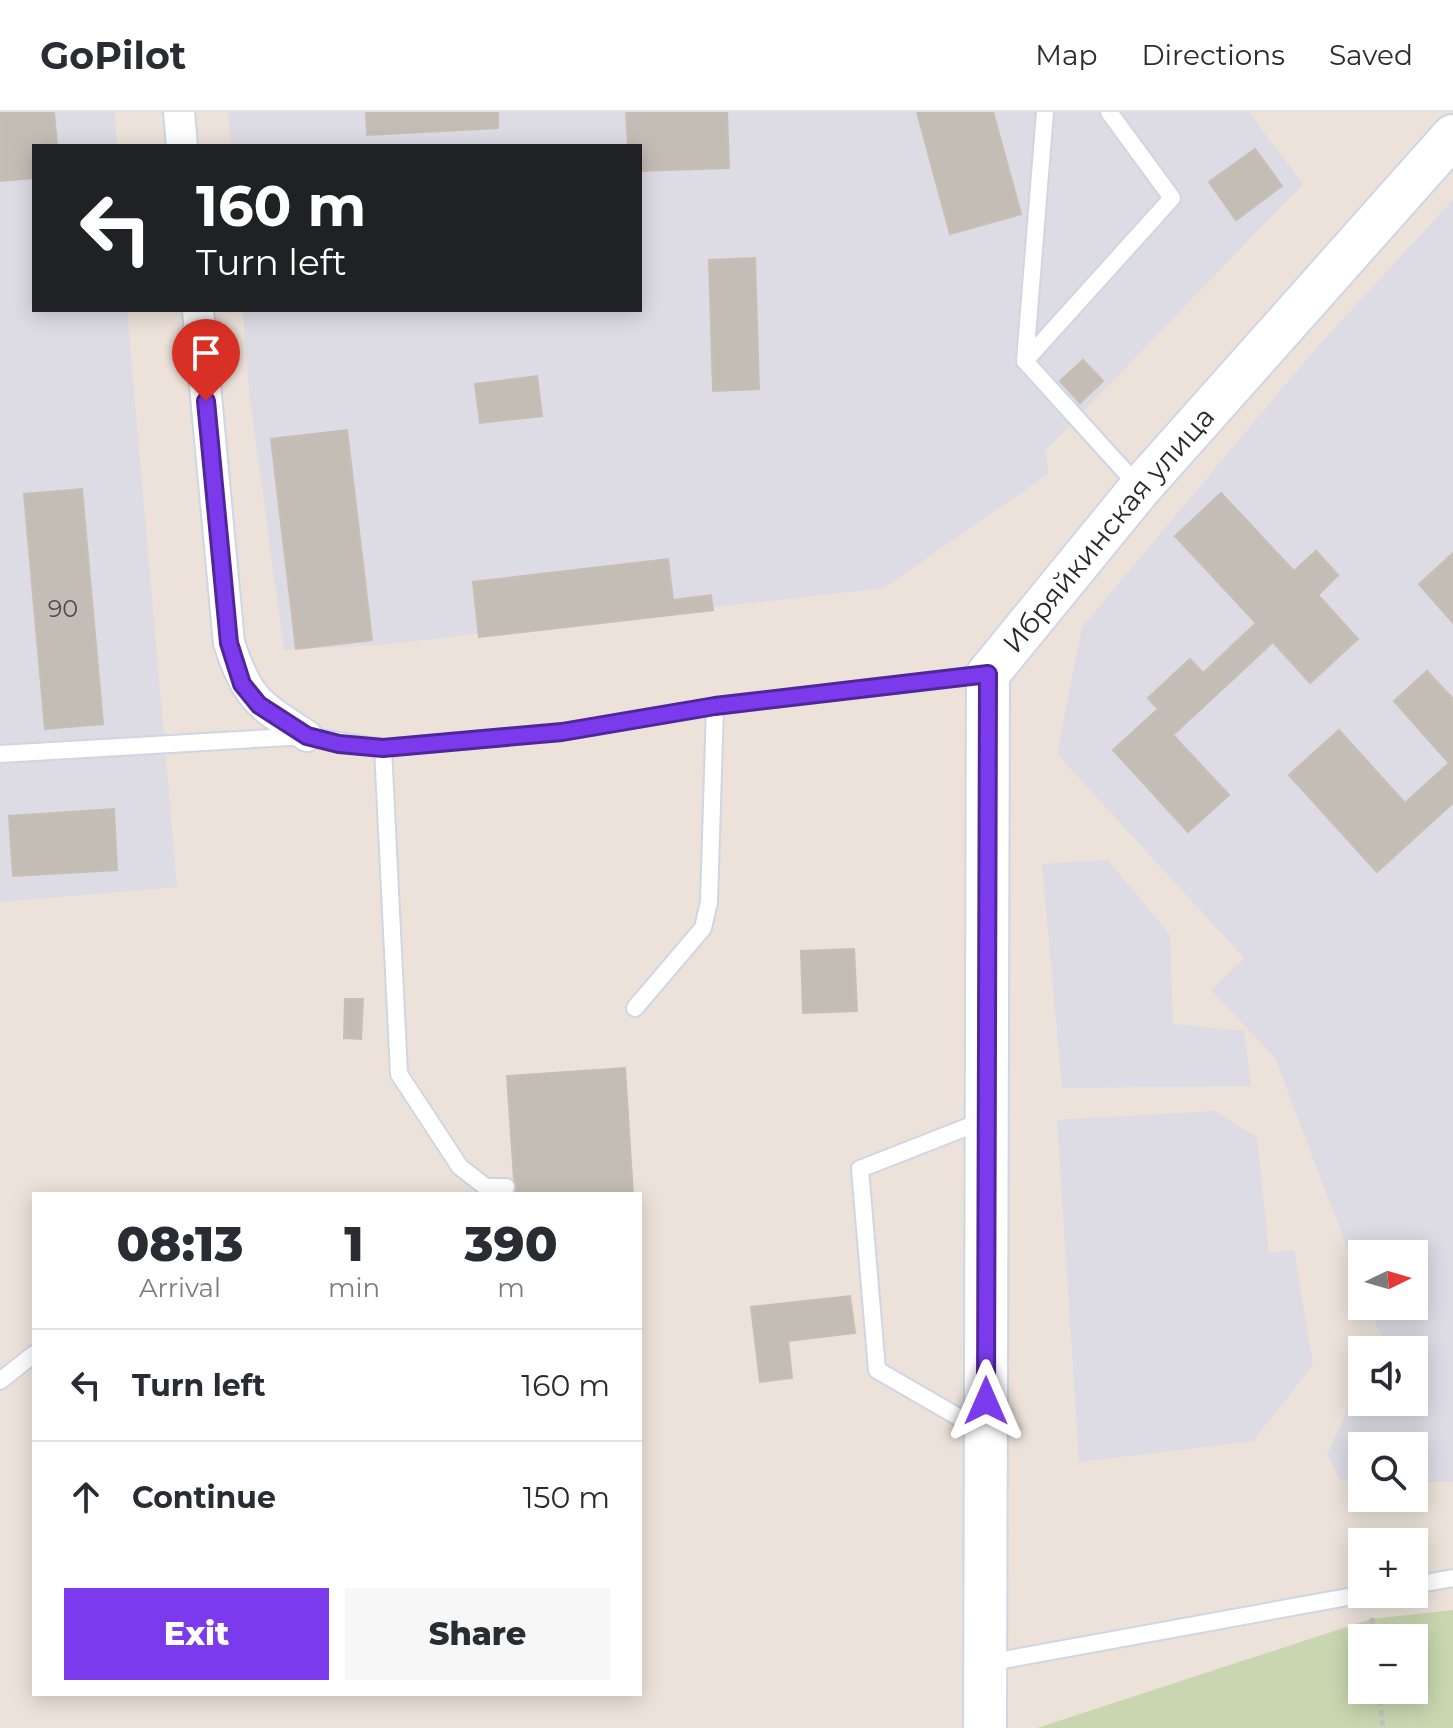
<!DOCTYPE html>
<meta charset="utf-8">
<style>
:root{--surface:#fff;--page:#f7f7f7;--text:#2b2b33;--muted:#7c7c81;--line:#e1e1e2;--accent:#7c3aed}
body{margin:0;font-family:Montserrat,sans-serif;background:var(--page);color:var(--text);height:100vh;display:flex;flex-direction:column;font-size:30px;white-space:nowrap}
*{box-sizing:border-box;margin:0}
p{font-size:26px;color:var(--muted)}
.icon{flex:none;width:44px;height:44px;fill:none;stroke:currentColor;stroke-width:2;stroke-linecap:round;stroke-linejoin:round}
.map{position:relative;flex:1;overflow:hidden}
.details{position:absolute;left:32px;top:1080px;width:610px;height:504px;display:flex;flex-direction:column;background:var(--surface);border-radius:0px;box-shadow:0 4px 20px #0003}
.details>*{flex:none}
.guide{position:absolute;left:32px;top:32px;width:610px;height:168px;border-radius:0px;box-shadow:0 4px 20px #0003;background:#202124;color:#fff;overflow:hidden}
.needle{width:52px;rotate:85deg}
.tools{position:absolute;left:1348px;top:1128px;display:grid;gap:16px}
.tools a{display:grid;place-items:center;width:80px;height:80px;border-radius:0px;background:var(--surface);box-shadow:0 4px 20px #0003;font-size:40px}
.pin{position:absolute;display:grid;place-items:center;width:68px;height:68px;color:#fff;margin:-82px -34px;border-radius:50% 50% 50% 0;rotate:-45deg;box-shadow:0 0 8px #0007}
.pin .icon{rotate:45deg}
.me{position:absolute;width:88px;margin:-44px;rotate:0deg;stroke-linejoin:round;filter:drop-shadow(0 0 6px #0008)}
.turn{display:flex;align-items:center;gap:28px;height:168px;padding:0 32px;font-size:36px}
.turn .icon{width:104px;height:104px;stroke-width:2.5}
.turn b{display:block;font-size:56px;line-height:68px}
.eta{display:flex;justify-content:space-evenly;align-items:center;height:136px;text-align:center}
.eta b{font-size:48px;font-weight:800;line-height:56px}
.primary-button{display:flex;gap:16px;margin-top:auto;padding:16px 32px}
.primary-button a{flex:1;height:92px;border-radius:0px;background:var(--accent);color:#fff;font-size:32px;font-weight:800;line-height:92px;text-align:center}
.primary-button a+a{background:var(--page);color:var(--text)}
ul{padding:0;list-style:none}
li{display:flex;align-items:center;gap:24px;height:112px;padding:0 32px;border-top:2px solid var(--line)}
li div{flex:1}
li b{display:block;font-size:30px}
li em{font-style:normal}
header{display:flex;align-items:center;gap:48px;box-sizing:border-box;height:112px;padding:0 40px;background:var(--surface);border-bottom:2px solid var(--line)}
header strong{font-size:38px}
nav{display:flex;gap:44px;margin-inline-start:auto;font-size:28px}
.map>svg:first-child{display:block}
</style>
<header>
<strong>GoPilot</strong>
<nav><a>Map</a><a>Directions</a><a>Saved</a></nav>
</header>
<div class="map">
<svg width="1453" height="1616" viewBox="0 0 1453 1616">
<rect width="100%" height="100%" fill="#ece2da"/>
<g fill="#dddbe4">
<polygon points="0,0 115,0 117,34 34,34 34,198 127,198 177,775 0,790"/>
<polygon points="228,0 1249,0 1303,72 1046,338 1048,362 884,476 379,533 284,538 249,280 243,198 640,198 640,34 231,34"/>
<polygon points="1453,88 1453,1370 1414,1370 1414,1334 1362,1334 1362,1369 1341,1369 1327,1343 1362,1268 1362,1290 1414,1290 1414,1238 1376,1238 1382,1226 1369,1194 1414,1194 1414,1142 1362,1142 1362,1175 1275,946 1211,878 1244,846 1057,642 1082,515 1317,235"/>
<polygon points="1108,748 1170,823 1173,912 1244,919 1251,974 1062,976 1042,752"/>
<polygon points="1214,999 1257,1025 1269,1141 1294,1138 1313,1253 1253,1329 1079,1350 1057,1008"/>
</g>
<path fill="#c8d7b0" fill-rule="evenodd" d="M 1453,1498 L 1453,1616 L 1037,1616 L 1371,1507 ZM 1362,1526 L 1414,1526 L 1414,1578 L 1362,1578 Z"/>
<g fill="#c4bdb6" stroke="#c8beb4" stroke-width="2">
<polygon points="0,0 54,0 57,34 34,34 34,66 0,69"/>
<polygon points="366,0 498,0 498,16 367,23"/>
<polygon points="626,0 727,0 729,56 640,59 640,34 628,34"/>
<polygon points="917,0 993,0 1021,102 950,122"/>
<polygon points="1255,37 1282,74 1236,108 1209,70"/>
<polygon points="755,146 759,277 713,279 709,148"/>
<polygon points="1083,248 1103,269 1080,291 1060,269"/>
<polygon points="537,264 542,304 480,311 475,272"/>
<polygon points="347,318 372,528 296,537 271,327"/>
<polygon points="82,377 103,612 45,617 24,382"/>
<polygon points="1221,381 1294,459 1316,439 1338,463 1318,483 1358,527 1310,571 1273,530 1173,623 1229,683 1188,720 1113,638 1158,597 1148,586 1190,547 1203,561 1256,511 1175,424"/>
<polygon points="1453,441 1453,511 1419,472"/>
<polygon points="668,447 673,488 711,483 713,498 479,525 473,470"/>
<polygon points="1427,559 1453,587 1453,691 1377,760 1289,663 1339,618 1405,691 1449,651 1394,589"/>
<polygon points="114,697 117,758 13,764 9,704"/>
<polygon points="854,837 857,899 803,901 801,839"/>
<polygon points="345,887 363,887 361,927 344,926"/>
<polygon points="625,956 633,1082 515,1082 507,964"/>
<polygon points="850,1184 855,1221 788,1229 792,1266 760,1270 751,1195"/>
</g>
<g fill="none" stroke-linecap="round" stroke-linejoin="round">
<g stroke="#cfd6e3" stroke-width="20">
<g id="lane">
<polyline points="1109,0 1172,86 1025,249 1139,375"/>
<polyline points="1025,249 1045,0"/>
<polyline points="383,636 399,962 460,1055 486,1075 506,1075"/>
<polyline points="0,642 307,624 383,636 562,620 715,594 988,562"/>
<polyline points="635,896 703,816 709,790 715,594"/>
<polyline points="0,1269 34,1242"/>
<polyline points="981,1318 877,1258 860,1057 985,1008"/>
<polyline points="1414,1473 1453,1466"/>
<polyline points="987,1551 1364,1482"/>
</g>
</g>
<g stroke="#cfd6e3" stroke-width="34">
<g id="street">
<polyline points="179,0 182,34"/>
<path d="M 198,198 L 229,531 C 248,588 258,592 307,624"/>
</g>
</g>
<g stroke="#cfd6e3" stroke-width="46">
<g id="secondary">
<path id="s1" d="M 985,1616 L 988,562 L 1140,376 L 1453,24"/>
</g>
</g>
<g stroke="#c3c3c3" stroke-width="5" stroke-dasharray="6 4" stroke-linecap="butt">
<polyline points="1372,1506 1374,1526"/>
<polyline points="1379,1578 1383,1616"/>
</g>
<use href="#lane" stroke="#fff" stroke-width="16"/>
<use href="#street" stroke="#fff" stroke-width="30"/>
<use href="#secondary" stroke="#fff" stroke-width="42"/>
</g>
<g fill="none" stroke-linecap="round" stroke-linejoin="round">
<g stroke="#51269a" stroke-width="20">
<polyline id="route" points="206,289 229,531 242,572 259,593 307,624 339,632 383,636 562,620 715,594 988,562 986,1289"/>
</g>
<use href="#route" stroke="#7c3aed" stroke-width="14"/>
</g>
<g text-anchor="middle" stroke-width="7" stroke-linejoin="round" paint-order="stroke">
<g font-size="24" fill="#504e4c">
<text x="63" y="505">90</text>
</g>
<g font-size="28" fill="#292929" stroke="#fff">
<text dy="10" stroke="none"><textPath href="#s1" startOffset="1242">Ибряйкинская улица</textPath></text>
</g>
</g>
</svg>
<div class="tools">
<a><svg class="needle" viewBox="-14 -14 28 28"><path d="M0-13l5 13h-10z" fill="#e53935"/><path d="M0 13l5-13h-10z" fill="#7c7c81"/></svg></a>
<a><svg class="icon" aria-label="sound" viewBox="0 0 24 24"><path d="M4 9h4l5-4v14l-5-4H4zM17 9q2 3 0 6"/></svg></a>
<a><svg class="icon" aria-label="search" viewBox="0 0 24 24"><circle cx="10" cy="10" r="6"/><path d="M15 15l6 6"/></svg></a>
<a>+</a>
<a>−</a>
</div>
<div class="pin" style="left:206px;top:289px;background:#d93025"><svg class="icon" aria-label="arrive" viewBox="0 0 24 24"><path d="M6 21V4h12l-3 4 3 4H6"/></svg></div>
<svg class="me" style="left:986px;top:1289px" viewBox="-20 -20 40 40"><path d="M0-17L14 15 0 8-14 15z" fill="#7c3aed" stroke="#fff" stroke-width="4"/></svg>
<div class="guide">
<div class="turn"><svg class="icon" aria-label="left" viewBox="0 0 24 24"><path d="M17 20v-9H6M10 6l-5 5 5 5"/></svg><div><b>160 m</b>Turn left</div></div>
</div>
<section class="details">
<div class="eta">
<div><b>08:13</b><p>Arrival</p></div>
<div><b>1</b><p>min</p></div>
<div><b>390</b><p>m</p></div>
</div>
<ul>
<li><svg class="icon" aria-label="left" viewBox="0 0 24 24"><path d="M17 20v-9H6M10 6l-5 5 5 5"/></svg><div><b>Turn left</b></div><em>160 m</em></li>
<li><svg class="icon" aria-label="ahead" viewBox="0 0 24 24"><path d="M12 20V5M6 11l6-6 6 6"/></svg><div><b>Continue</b></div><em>150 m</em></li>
</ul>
<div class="primary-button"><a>Exit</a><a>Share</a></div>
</section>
</div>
